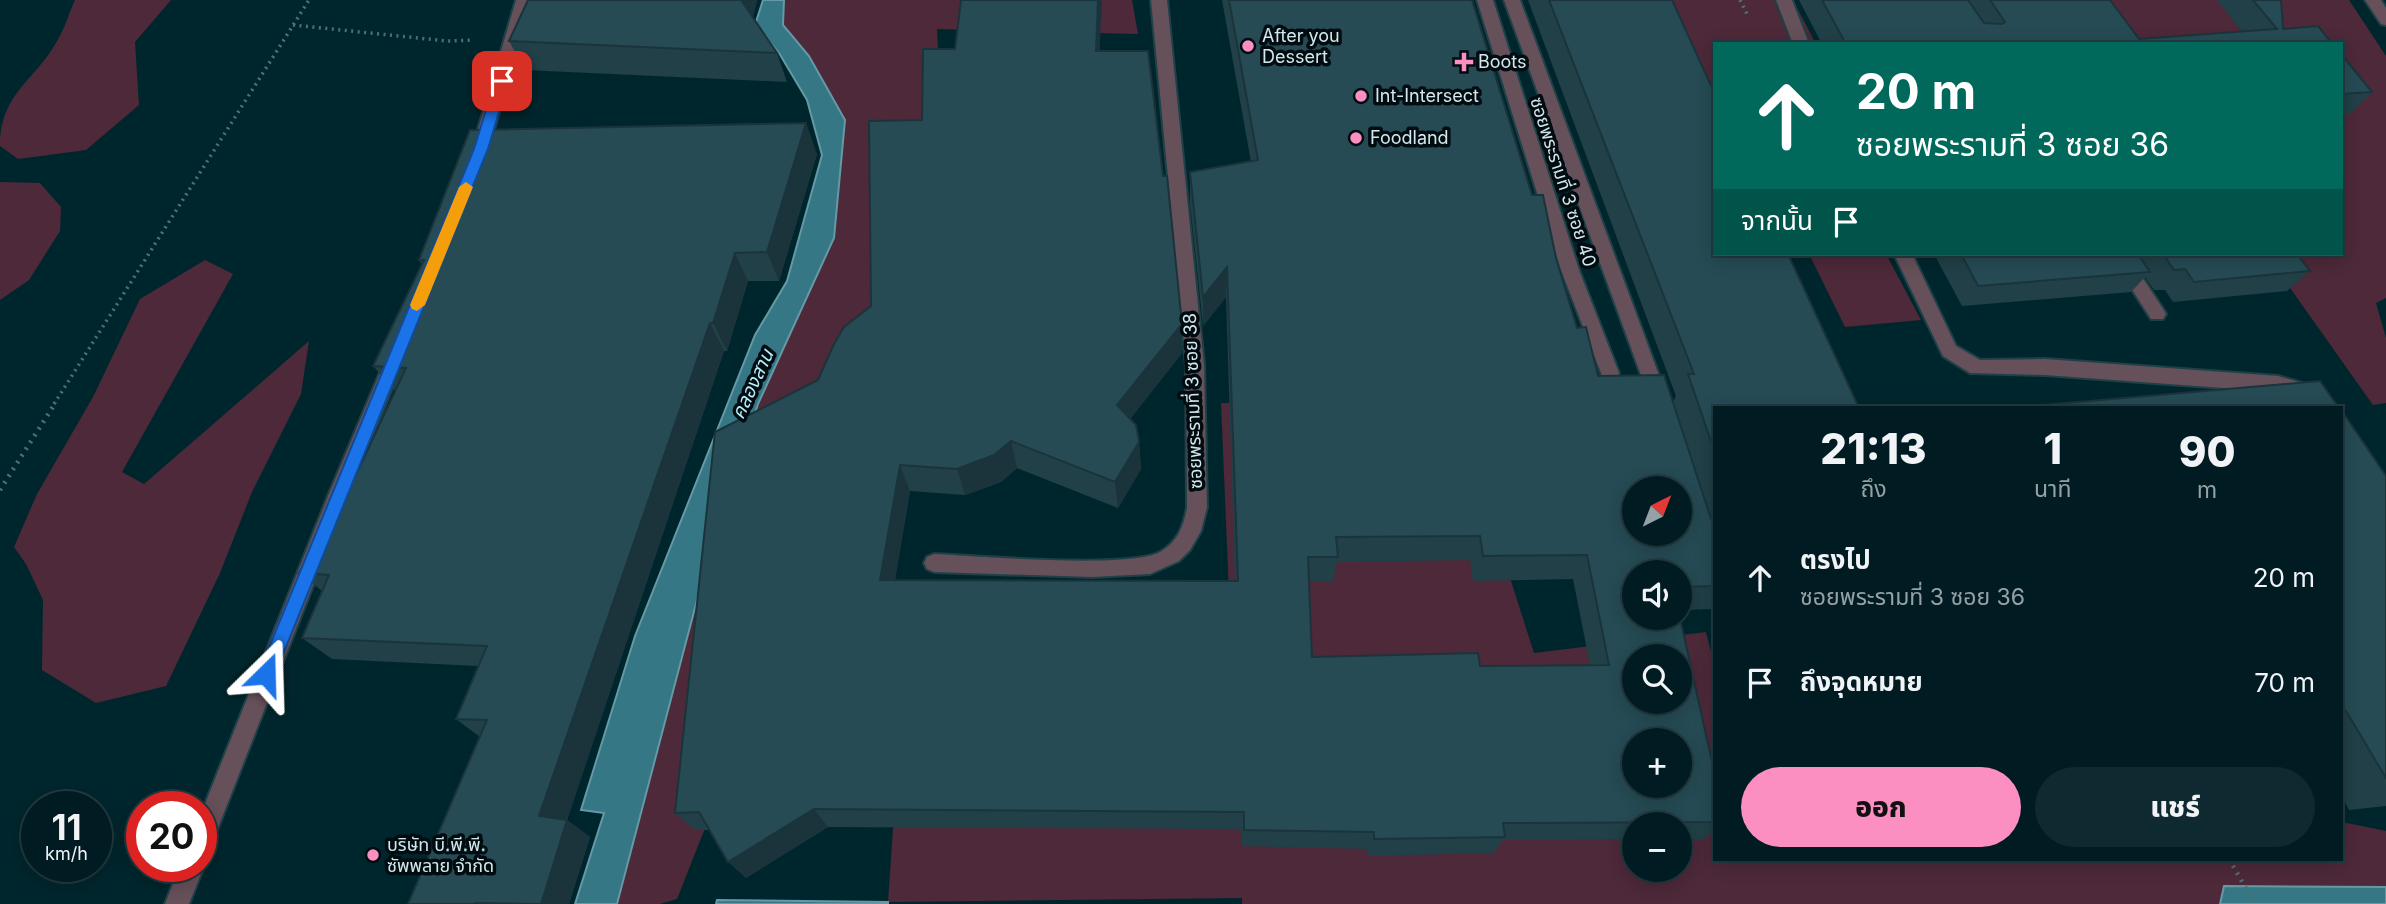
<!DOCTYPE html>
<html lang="th">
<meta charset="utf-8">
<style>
:root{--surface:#001c22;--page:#0e292f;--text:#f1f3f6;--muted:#95a1a5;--line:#223a40;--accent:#fc8fc2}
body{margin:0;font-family:Inter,"Noto Sans Thai",sans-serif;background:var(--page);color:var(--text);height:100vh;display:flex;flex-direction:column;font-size:26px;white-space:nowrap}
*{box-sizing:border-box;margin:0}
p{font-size:23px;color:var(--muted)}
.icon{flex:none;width:38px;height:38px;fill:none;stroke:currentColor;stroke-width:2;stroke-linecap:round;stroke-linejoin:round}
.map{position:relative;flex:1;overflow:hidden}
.side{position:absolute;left:1713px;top:406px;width:630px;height:455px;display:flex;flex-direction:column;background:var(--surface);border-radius:0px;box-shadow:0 4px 18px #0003,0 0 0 2px var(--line)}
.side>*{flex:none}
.guide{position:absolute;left:1713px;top:42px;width:630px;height:214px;border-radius:0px;box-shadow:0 4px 18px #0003,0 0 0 2px var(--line);background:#00695c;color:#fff;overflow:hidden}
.needle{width:46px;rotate:42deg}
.buttons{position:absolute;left:1622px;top:476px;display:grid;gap:14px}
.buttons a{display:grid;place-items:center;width:70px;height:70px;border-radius:50%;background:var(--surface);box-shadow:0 4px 18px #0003,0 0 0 2px var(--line);font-size:35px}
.speed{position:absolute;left:21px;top:791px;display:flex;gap:14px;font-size:35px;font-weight:700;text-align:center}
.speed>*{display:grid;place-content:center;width:91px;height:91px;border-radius:50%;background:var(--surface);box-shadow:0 4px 18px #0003,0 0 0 2px var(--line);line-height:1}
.speed small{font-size:18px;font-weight:400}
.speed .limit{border:10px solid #d22;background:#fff;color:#111}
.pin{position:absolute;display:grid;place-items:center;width:60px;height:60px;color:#fff;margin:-30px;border-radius:14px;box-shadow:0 4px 10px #0006}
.me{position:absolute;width:77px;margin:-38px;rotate:22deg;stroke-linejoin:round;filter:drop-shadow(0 0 5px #0008)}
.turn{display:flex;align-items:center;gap:24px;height:147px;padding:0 28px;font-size:32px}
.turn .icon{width:91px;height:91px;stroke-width:2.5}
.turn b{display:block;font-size:49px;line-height:60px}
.then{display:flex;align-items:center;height:66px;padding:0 28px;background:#0003;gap:14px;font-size:26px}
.eta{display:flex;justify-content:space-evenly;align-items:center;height:119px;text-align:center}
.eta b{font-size:42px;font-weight:800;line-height:49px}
.cta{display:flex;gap:14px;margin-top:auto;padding:14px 28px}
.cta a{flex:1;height:80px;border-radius:42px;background:var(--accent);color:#111;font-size:28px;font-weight:800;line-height:80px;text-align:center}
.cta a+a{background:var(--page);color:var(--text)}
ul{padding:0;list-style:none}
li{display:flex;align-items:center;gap:21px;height:105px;padding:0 28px}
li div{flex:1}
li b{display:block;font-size:26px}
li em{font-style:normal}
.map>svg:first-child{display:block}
</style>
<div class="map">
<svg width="2386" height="904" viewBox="0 0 2386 904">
<rect width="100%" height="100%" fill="#00262d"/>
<g fill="#4d2939" fill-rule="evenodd">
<path d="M 75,0 L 171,0 L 135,42 L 139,105 L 86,150 L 18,159 L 0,146 C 0,93 36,80 57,41 C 65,28 69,13 75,0 Z"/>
<polygon points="784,0 1132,0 1138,34 937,29 950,306 841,485 677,899 660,904 617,904 706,566 758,404 834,238 845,120 809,56 783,25"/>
<polygon points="1648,0 1793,0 1816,44 1715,44 1715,151"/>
<polygon points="2087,0 2349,0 2386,56 2386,298 2376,303 2386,338 2386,403 2373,405 2266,254 2342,254 2342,44 2118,44"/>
<polygon points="0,182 40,183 61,207 60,231 29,280 0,300"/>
<polygon points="1809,254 1886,254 1921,320 1845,327"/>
<polygon points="205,260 233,274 122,472 144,484 309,341 301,394 252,492 220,573 166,686 96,703 42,670 43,600 26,564 14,547 37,494 93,397 140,299"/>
<path d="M 1221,403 L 1433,403 L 1497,537 L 1534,653 L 1706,632 L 1715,668 L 1715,859 L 2342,859 L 2342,822 L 2386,831 L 2386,887 L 2224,886 L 2220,904 L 1242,904 L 1242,898 L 888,902 L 895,799 L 1238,806 ZM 1634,656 L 1680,656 L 1680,702 L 1634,702 ZM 1634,740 L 1680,740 L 1680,786 L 1634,786 ZM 1634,824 L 1680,824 L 1680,870 L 1634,870 Z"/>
</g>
<g fill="#367786" stroke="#6599a5" stroke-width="2">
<polygon points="763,0 784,0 783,25 809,56 845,120 834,238 758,404 706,566 617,904 575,904 604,813 581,810 635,636 755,335 787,281 822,155 807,100 779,53 755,25"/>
<polygon points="2224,886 2386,887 2386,904 2220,904"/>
<polygon points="717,900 888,902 888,904 716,904"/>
</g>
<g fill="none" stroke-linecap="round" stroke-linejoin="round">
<g stroke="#1e4148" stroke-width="4">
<g id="service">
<polygon points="1504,0 1520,0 1667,397 1665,402 1658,405 1651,402 1649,397"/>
<polygon points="1776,0 1792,0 1809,44 1793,44"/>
<polygon points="2365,0 2381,0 2386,8 2386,25 2381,24"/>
<polygon points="1894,254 1912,254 1956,346 1980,360 2045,359 2278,376 2319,388 2336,408 2315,408 2306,399 2278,392 2045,375 1970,373 1943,356"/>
<polygon points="338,487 345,490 348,496 212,843 209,851 201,854 201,814 328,496 331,490"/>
<polygon points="201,861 204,866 189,904 165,904 180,866 201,866"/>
</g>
</g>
<g stroke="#1e4148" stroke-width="4">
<g id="minor">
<polygon points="516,0 532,0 487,153 479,159 471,153"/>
<path d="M 1151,0 L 1167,0 L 1204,365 L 1207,507 L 1201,531 L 1190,550 L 1179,561 L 1150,574 L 1092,577 L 934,572 L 927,569 L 924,563 L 927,557 L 934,554 C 977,556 1129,569 1160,552 C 1178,542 1184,525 1187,507 L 1186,365 Z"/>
<polygon points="1477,0 1493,0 1579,270 1619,373 1617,378 1610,381 1603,378 1561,270"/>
<polygon points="2109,254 2127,254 2163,309 2166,314 2163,319 2151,319"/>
<polygon points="396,349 402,351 405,356 348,496 345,502 338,505 331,502 328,496 387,356 390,351"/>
</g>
</g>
<g stroke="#517076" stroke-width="3.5" stroke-dasharray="2 4.5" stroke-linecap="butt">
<polyline points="1740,0 1748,16"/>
<polyline points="293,25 447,41 473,40"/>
<polyline points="54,404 309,0"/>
</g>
<g stroke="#517076" stroke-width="4.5" stroke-dasharray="2 6" stroke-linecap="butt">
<polyline points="0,490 56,402"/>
<polyline points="2229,859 2255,904"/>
</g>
<use href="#service" fill="#665059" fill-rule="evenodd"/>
<use href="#minor" fill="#665059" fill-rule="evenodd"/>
</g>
<g fill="#214048" fill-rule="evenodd">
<polygon points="528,0 757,0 753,17 777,53 787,82 525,70 509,41"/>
<path d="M 1222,0 L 1472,0 L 1532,195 L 1556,258 L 1577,328 L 1598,376 L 1673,402 L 1676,396 L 1528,0 L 1672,0 L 1715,408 L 1715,609 L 1680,610 L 1680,572 L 1634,572 L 1715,775 L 1715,830 L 1705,839 L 1680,839 L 1680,824 L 1634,824 L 1634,839 L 1503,840 L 1493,853 L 1368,856 L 1367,849 L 1242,846 L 1242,829 L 828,827 L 746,878 L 709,830 L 695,830 L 675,813 L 818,380 L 871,306 L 922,120 L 1100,51 L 1163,176 L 1182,324 L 1182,353 L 1130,419 L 1139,442 L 1141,469 L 1118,508 L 1017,468 L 1001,482 L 965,495 L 910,491 L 895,580 L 1235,581 L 1226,297 L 1203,326 L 1190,203 L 1190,172 L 1251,162 ZM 1470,560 L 1473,581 L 1573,579 L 1590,665 L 1480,666 L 1312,657 L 1309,582 L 1333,581 L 1337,562 Z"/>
<polygon points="1799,0 2110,0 2139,39 2242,32 2217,0 2281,0 2283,29 2332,44 1822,44"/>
<polygon points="2342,55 2372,92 2350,114 2342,114"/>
<polygon points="817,154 779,281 748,281 727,351 724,351 567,820 590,837 569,904 408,904 480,737 456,719 478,666 332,659 302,638 322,591 299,573 353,481 395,391 373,366 422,265 419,260"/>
<polygon points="1934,254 2297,254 2310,271 2287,291 2173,302 2165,290 2154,290 2145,277 2131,292 1962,306"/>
<polygon points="2342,411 2386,476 2386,806 2349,810 2342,796"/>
</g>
<g fill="#1b343b">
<polygon points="740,0 757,0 750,28"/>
<polygon points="1098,0 1102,0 1098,83 1096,51"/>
<polygon points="806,123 817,154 779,281 767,252"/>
<polygon points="735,253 748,281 727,351 713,323"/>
<polygon points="1227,267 1226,297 1203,326 1203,297"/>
<polygon points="710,323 724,351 563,832 539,816"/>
<polygon points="1182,324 1182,353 1119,433 1117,405"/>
<polygon points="1011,441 1017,468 1001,482 965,495 957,469"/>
<polygon points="1139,442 1141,469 1118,508 1115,482"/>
<polygon points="900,465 910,491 891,604 880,580"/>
<polygon points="814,809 828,827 746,878 728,862"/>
<polygon points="567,820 590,837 569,904 541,904"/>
</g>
<g fill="#264b54" stroke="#1b343b" stroke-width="2" fill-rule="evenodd">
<polygon points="528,0 741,0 777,53 509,41"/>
<path d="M 961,0 L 1098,0 L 1096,51 L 1148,51 L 1163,176 L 1167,176 L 1182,324 L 1117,405 L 1136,425 L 1139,442 L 1115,482 L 1011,441 L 994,455 L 957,469 L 900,465 L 880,580 L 1238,581 L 1227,267 L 1203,297 L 1190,172 L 1258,160 L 1229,0 L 1472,0 L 1532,195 L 1543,195 L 1556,258 L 1577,328 L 1586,327 L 1598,376 L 1664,375 L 1715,531 L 1715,586 L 1680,587 L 1680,572 L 1634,572 L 1634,618 L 1680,618 L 1715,775 L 1715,822 L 1503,823 L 1505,837 L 1374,839 L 1374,832 L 1244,830 L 1244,812 L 814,809 L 728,862 L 699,812 L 675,813 L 715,432 L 818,380 L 834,344 L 844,327 L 871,306 L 869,121 L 922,120 L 923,49 L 955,49 ZM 1634,488 L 1680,488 L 1680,534 L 1634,534 ZM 1480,536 L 1483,556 L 1587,555 L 1609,665 L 1480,666 L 1478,653 L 1312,657 L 1308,557 L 1338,557 L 1336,537 ZM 1634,656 L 1680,656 L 1680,702 L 1634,702 ZM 1634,740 L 1680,740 L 1680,786 L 1634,786 Z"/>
<polygon points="1549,0 1672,0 1715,94 1715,254 1788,254 1859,408 1715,408 1715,453 1688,374 1694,374"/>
<polygon points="1822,0 1968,0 1984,23 2002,24 2005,22 1990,0 2110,0 2139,39 2277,29 2253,0 2281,0 2283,29 2318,26 2332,44 1846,44"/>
<polygon points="2342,55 2372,92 2342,94"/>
<polygon points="806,123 767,252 735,253 713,323 710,323 539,816 567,820 541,904 475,903 474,904 408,904 487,720 456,719 487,646 302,638 329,575 299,573 353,481 406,368 373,366 424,260 419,260 470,130"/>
<polygon points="1961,254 2138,254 2150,272 1978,286"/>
<polygon points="2163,254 2297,254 2310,271 2194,282 2185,269 2174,270"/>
<polygon points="2320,381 2339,408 2008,408"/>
<polygon points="2342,411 2386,476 2386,778 2346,711 2342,712"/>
</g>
<polygon fill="#1a73e8" stroke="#114b97" stroke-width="2" points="502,77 508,81 488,149 275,674 273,680 266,682 260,680 258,674 474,149 495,81"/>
<polygon fill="#f59e0b" points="466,182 473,187 425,305 417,311 412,309 410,305 459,187"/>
<g fill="#fc8fc2" stroke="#010c10" stroke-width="2.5">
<circle cx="1248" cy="46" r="7"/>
<path d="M1460.5 51.5h7v7h7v7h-7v7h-7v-7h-7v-7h7z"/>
<circle cx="1361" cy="96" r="7"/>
<circle cx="1356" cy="138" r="7"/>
<circle cx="373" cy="855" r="7"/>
</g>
<g text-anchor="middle" stroke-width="7" stroke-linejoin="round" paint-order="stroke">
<g font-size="18" fill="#d3e7ec" stroke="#010c10" text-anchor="start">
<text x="1262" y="42">After you<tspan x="1262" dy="21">Dessert</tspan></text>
<text x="1478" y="68">Boots</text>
<text x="1375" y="102">Int-Intersect</text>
<text x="1370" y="144">Foodland</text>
<text x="387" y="851">บริษัท บี.พี.พี.<tspan x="387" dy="21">ซัพพลาย จำกัด</tspan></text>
</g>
<g font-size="18" fill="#d3e7ec" stroke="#010c10">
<text transform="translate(1563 182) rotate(72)" y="6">ซอยพระรามที่ 3 ซอย 40</text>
<text transform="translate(1193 401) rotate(-92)" y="6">ซอยพระรามที่ 3 ซอย 38</text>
</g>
<g font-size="19" font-style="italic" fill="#b7f0fd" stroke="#010c10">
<text transform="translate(752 384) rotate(-65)" y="7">คลองสาน</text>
</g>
</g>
</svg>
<div class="buttons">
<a><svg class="needle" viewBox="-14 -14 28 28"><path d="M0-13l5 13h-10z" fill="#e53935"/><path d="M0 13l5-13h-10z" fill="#95a1a5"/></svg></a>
<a><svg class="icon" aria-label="sound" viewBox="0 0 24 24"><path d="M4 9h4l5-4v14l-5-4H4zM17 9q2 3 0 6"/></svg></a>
<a><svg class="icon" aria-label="search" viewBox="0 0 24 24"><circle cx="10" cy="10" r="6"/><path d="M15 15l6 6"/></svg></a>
<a>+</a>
<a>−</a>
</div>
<div class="speed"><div>11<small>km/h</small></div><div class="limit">20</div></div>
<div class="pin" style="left:502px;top:81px;background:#d93025"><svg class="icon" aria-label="arrive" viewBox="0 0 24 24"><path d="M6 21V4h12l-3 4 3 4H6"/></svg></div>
<svg class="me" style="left:266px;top:674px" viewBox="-20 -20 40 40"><path d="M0-17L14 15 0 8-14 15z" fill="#1a73e8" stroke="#fff" stroke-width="4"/></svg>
<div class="guide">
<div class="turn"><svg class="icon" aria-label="ahead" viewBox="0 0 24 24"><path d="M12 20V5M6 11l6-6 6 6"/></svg><div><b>20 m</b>ซอยพระรามที่ 3 ซอย 36</div></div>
<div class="then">จากนั้น<svg class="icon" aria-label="arrive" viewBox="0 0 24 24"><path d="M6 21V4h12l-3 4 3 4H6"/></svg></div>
</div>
<section class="side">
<div class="eta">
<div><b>21:13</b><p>ถึง</p></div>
<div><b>1</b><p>นาที</p></div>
<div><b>90</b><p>m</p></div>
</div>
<ul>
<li><svg class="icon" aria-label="ahead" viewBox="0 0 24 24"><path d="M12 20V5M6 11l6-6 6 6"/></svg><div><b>ตรงไป</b><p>ซอยพระรามที่ 3 ซอย 36</p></div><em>20 m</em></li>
<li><svg class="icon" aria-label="arrive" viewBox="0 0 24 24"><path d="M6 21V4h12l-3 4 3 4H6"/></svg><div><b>ถึงจุดหมาย</b></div><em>70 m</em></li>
</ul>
<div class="cta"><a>ออก</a><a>แชร์</a></div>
</section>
</div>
